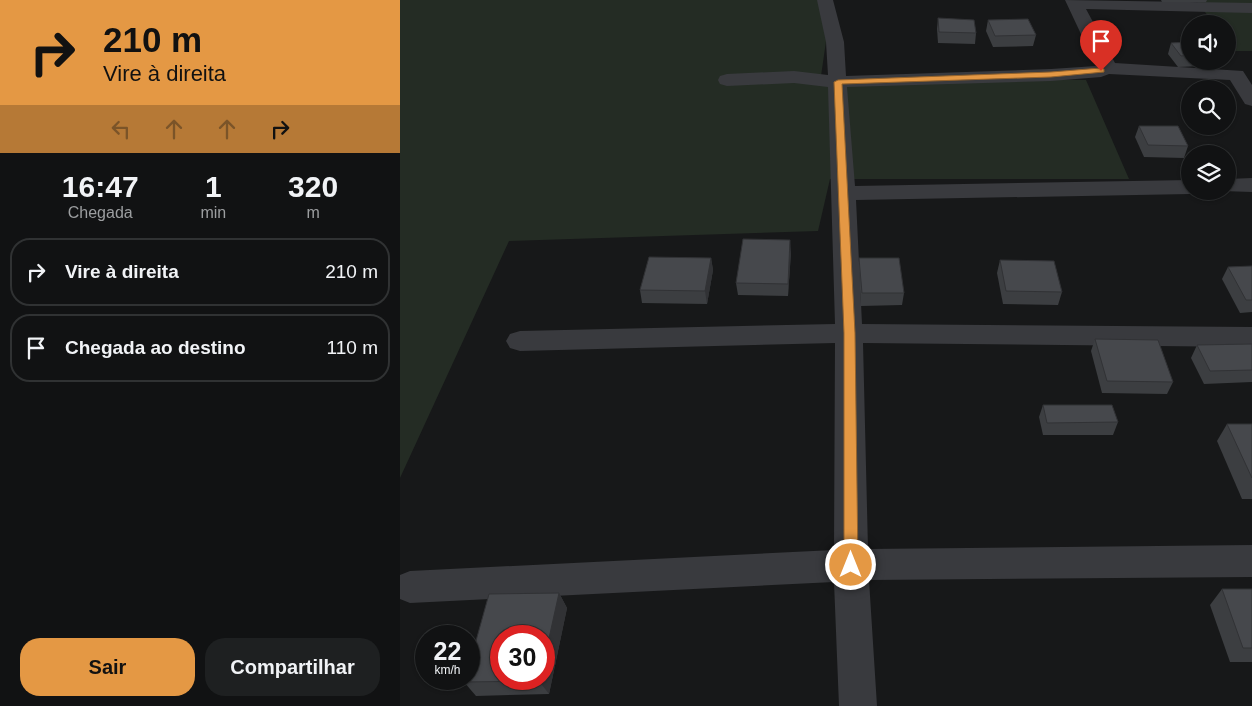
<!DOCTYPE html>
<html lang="pt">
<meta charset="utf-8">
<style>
:root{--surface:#111213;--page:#1e2021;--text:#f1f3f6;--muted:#9c9ea0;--line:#303233;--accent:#e49844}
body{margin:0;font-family:Arial,sans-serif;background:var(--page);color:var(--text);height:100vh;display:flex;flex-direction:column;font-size:19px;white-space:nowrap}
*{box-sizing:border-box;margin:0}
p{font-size:16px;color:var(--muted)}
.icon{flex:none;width:28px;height:28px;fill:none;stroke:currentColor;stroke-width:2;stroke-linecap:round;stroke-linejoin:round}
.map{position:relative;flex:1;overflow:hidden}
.drawer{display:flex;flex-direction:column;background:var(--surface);width:400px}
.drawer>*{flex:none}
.hud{background:#e49844;color:#111;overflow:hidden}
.fabs{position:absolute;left:781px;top:15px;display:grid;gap:10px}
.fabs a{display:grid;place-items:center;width:55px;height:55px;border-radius:50%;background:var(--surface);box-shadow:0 1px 4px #0004,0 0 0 1px var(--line);font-size:25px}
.speed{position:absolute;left:15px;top:625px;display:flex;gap:10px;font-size:25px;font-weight:700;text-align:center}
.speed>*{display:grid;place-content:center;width:65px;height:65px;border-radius:50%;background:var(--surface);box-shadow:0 1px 4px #0004,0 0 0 1px var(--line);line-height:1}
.speed small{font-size:12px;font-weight:400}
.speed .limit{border:8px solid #d22;background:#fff;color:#111}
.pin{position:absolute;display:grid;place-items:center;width:42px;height:42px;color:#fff;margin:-51px -21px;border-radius:50% 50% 50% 0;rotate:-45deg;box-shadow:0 0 5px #0007}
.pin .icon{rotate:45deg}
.me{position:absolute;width:55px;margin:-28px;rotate:0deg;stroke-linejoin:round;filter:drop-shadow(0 0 4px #0008)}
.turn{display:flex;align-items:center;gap:18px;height:105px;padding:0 20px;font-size:22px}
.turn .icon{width:65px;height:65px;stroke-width:2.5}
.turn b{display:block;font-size:35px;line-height:42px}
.lanes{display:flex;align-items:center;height:48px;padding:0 20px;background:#0003;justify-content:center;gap:25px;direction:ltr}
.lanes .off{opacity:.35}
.eta{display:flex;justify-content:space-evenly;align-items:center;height:85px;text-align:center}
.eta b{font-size:30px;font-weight:700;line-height:35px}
.button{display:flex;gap:10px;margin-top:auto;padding:10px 20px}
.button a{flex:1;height:58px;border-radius:20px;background:var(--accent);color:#111;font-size:20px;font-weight:700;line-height:58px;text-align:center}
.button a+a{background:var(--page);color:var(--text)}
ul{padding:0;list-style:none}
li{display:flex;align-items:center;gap:15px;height:68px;margin:0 10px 8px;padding:0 10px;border:2px solid var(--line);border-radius:20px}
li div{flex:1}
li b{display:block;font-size:19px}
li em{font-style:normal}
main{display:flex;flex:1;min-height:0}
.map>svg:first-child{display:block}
</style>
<main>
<section class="drawer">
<div class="hud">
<div class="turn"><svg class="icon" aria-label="right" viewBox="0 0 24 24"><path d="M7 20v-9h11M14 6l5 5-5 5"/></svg><div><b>210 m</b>Vire à direita</div></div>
<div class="lanes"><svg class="icon off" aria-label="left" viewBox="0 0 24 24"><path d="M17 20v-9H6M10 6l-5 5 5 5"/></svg><svg class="icon off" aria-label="ahead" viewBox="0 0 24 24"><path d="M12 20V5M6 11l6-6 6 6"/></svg><svg class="icon off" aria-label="ahead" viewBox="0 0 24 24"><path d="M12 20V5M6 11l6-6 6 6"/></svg><svg class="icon" aria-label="right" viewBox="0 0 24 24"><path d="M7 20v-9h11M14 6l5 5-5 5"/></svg></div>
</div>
<div class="eta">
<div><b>16:47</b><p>Chegada</p></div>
<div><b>1</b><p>min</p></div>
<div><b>320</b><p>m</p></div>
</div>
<ul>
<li><svg class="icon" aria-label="right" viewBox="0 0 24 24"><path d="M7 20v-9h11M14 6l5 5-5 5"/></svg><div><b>Vire à direita</b></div><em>210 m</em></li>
<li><svg class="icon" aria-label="arrive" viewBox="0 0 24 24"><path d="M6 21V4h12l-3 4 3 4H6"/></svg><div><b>Chegada ao destino</b></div><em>110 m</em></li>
</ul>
<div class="button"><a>Sair</a><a>Compartilhar</a></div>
</section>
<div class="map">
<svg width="852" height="706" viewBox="0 0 852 706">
<rect width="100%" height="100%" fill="#171819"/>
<g fill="#242c24">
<polygon points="0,0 432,0 421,76 686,80 729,179 430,179 418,231 109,241 0,478"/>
<polygon points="796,0 852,0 852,51 834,51 828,42 828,24 814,24"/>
</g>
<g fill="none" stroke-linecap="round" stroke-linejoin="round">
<g fill="#393a3e" fill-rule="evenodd">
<polygon points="417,0 433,0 444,42 446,76 651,69 696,66 665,0 852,3 852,13 686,9 715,63 843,71 852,85 852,106 845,104 830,80 709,74 701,77 651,81 447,87 455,186 790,180 790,191 798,191 790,194 456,200 462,324 852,327 852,347 463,343 468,549 852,545 852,577 469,580 477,706 439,706 434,582 10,603 0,599 0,575 10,571 434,550 435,343 120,351 110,348 106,341 110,334 120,331 435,324 428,87 394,83 327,86 320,84 318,80 320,76 327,74 394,71 428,75 426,42"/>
<polygon points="852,178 852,192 822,191 828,191 828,179"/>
</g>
</g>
<g fill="#3c3e41">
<polygon points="761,0 807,0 806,2 762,2"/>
<polygon points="538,18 576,33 575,44 538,43 537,29"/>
<polygon points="588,20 636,35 633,46 593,47 586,31"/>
<polygon points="790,42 790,61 826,61 825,65 778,67 768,54 771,43"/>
<polygon points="739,126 788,146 784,158 744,157 735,137"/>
<polygon points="391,252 388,296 338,295 336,283"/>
<polygon points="311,258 313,270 307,304 242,303 240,290"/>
<polygon points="459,258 504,293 502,305 461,306 459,271"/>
<polygon points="600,260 662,292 658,305 603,304 597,273"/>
<polygon points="852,266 852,312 840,313 822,279 828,267"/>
<polygon points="695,339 773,382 767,394 702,393 691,351"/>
<polygon points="852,344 852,382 804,384 791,358 797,345"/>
<polygon points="643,405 718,422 713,435 643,435 639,417"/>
<polygon points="827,424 852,424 852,499 842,499 817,441"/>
<polygon points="822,589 852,589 852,662 830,662 810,605"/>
<polygon points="159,593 167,608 149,694 76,696 64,682"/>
</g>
<g fill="#313235">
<polygon points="390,240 391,252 388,296 388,284"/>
<polygon points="311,258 313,270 307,304 305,291"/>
<polygon points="159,593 167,608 149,694 139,681 140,679 144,679 144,661"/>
</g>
<g fill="#46484c" stroke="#313235">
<polygon points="538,18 574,20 576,33 539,32"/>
<polygon points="628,19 636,35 595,36 588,20"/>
<polygon points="790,42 790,55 781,56 771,43"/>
<polygon points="739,126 778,126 788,146 748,145"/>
<polygon points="343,239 390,240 388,284 336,283"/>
<polygon points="249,257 311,258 305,291 240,290"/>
<polygon points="459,258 499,258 504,293 462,293"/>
<polygon points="600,260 654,261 662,292 606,291"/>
<polygon points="852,266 852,300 846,300 828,267"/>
<polygon points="695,339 758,340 773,382 707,381"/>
<polygon points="852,344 852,370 810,371 797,345"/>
<polygon points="643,405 712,405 718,422 647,423"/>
<polygon points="827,424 852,424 852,478"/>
<polygon points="822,589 852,589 852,648 843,648"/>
<polygon points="159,593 144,661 144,636 101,636 101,679 140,679 139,681 64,682 65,679 69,679 69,666 89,594"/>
</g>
<polygon fill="#e49844" stroke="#94632c" points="701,68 704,69 704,72 651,77 442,84 455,333 458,565 456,569 451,571 446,569 444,565 444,333 434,82 438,80 651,72"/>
</svg>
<div class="fabs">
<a><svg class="icon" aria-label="sound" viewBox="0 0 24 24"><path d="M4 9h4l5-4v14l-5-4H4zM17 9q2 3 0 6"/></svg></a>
<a><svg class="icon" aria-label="search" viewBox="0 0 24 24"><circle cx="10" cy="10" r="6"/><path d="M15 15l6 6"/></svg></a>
<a><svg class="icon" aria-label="layers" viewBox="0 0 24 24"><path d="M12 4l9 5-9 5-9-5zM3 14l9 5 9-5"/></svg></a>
</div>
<div class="speed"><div>22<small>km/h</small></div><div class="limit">30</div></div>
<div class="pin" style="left:701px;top:71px;background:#d93025"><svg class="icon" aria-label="arrive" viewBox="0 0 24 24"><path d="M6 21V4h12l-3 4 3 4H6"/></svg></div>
<svg class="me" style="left:451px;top:565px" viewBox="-20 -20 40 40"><circle r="17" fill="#e49844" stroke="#fff" stroke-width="3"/><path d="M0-11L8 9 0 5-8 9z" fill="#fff"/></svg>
</div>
</main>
